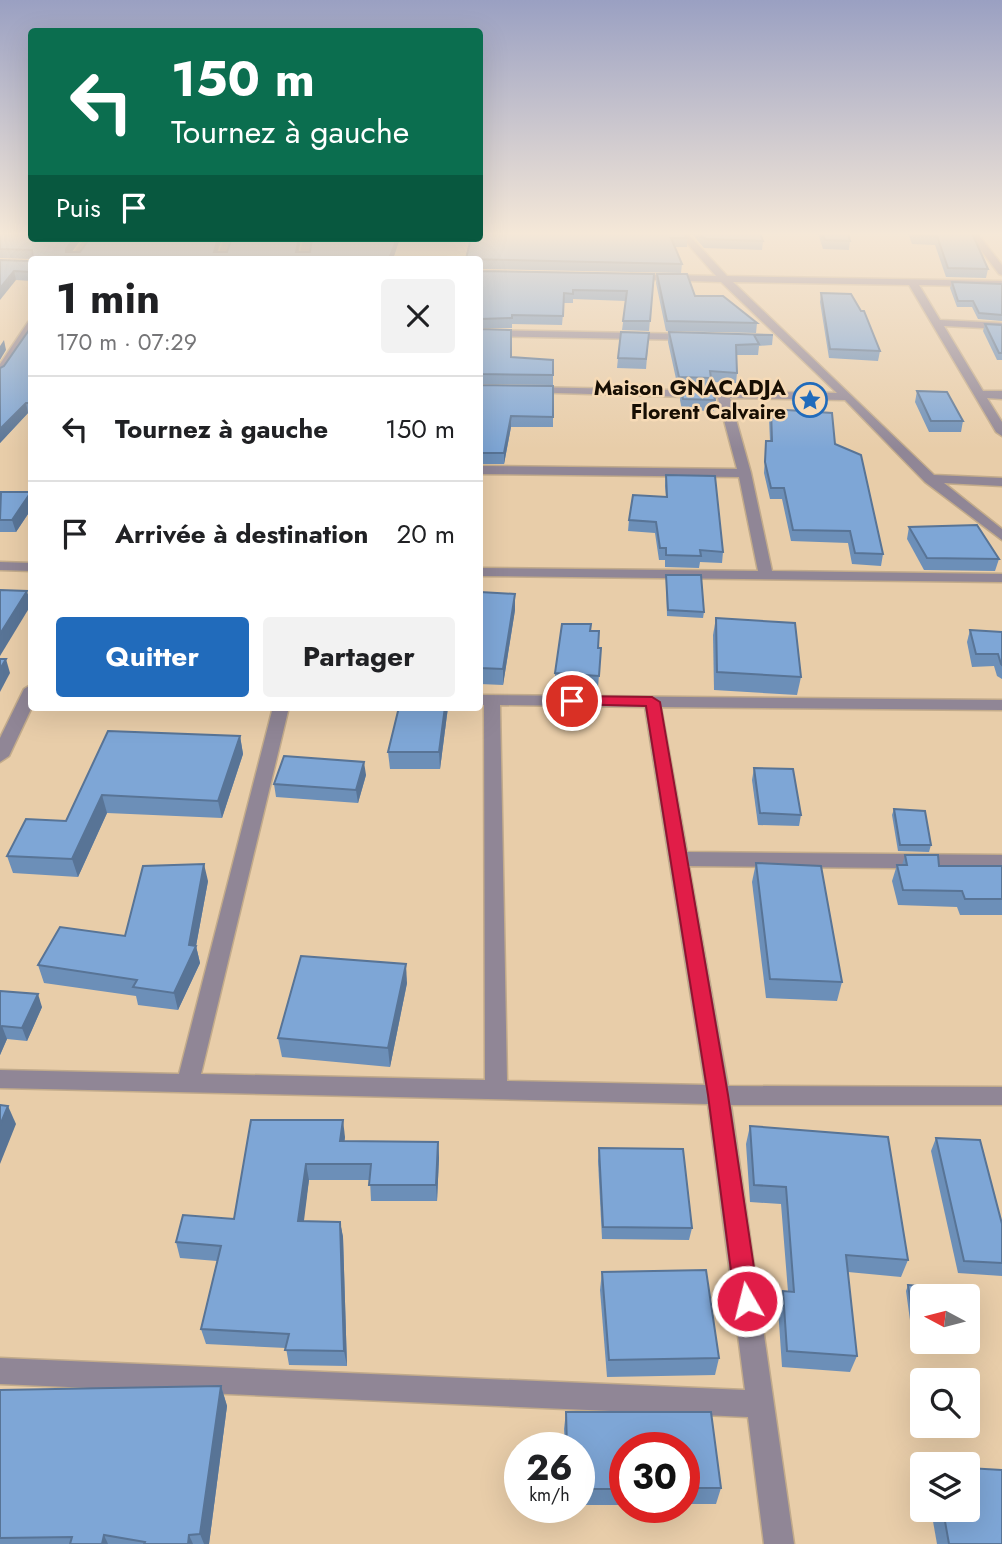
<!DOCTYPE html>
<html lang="fr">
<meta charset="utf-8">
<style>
:root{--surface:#fff;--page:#f2f2f2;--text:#202124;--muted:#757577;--line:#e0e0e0;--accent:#216bbb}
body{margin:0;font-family:Jost,sans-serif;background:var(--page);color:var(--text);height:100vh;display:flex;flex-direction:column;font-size:26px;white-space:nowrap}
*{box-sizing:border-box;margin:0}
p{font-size:23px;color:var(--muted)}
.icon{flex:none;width:38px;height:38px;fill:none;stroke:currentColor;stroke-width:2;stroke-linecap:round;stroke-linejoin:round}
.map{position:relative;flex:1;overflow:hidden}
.drawer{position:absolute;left:28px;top:256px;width:455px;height:455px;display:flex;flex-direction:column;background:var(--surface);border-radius:7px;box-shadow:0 7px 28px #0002}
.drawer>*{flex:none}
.banner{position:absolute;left:28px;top:28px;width:455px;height:214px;border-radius:7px;box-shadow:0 7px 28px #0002;background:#0b6e4f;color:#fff;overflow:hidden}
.needle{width:46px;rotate:277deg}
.controls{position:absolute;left:910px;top:1284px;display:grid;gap:14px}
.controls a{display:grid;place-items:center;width:70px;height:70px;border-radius:7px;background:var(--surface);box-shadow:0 7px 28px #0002;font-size:35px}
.speed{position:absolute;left:504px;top:1432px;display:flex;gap:14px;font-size:35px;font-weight:700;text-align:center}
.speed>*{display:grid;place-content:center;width:91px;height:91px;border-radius:50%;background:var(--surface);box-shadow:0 7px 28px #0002;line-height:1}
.speed small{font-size:18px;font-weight:400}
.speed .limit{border:10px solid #d22;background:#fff;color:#111}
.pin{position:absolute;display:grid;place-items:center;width:60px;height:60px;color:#fff;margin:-30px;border:4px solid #fff;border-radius:50%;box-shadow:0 2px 7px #0007}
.me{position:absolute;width:77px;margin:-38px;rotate:352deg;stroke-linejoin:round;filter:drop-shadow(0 0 5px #0008)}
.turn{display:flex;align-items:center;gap:24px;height:147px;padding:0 28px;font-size:32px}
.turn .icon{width:91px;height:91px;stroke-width:2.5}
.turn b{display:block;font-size:49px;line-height:60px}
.then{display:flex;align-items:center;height:66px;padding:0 28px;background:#0003;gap:14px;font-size:26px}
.round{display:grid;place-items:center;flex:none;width:74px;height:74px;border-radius:7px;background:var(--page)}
.headline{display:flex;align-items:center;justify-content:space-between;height:119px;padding:0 28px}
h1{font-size:42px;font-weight:700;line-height:52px}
.action{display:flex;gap:14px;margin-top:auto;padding:14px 28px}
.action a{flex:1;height:80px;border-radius:7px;background:var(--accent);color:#fff;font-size:28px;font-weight:700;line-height:80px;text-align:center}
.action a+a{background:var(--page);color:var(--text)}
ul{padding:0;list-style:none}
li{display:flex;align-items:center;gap:21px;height:105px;padding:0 28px;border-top:2px solid var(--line)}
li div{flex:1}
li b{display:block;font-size:26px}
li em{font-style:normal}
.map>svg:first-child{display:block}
</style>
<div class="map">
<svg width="1002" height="1544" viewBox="0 0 1002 1544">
<rect width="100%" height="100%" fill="#e8cda9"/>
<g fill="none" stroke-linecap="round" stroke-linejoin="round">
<g stroke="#c2ab8b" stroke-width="3">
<g id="minor">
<polygon points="678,233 687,233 727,276 1002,281 1002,287 919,285 940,320 1002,323 1002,329 944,326 983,391 1002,391 1002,399 987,398 1002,422 1002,436 996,432 909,285 733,282 934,475 1002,478 1002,486 944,483 1002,529 1002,540 925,482 845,400 730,398 751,473 772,571 1002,574 1002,582 480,576 480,568 758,571 739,477 480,474 480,466 737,469 718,398 526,392 524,390 530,387 717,391 722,389 727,391 837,393 721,282 628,279 628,275 631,274 716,276"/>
<polygon points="968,233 977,233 1002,265 1002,275 999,274"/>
<polygon points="85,238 95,238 80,259 70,259"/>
<polygon points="224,238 234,238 227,259 217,259"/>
<polygon points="303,238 313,238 309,259 299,259"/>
<polygon points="32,321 32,333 4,375 0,376 0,364 28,322"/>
<polygon points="480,330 690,334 695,337 690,340 480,336"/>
<polygon points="0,562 32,563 32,571 0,570"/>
<polygon points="32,684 32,707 9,756 0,762 0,738 24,689"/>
<path d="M 480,695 L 1002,700 L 1002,710 L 661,707 L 687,852 L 1002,855 L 1002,869 L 689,866 L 728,1086 L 1002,1087 L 1002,1105 L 731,1105 L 794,1544 L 764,1544 L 748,1417 L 0,1384 L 0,1358 L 745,1390 L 708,1104 L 0,1088 L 0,1070 L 179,1074 L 273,707 L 289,707 L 201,1074 L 485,1080 L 484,705 L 480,705 ZM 500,705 L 645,707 L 705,1085 L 507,1081 Z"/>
</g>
</g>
<use href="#minor" fill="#908696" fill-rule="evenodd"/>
</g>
<g fill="#6c8fb8">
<polygon points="0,233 32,238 82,238 72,252 80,252 90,238 222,238 218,252 227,252 232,238 301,238 299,252 310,252 312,238 400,238 393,259 32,259 32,281 16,280 0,260 30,261 31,259 0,258"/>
<polygon points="480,233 687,238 687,247 675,247 682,264 681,273 480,269 480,271 654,274 649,331 622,330 626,301 573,299 573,303 564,303 562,325 512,324 512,328 480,328 511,357 553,360 553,385 480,384 553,417 553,427 511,427 504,464 480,464"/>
<polygon points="691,233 760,233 763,241 762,250 704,248"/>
<polygon points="818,233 848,233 850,241 849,250 823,249"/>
<polygon points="908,233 972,233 988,269 986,278 946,277 935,245 912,244"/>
<polygon points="657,274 695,296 757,323 756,333 666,331 656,283"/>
<polygon points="952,282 1002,284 1002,321 978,319 972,307 957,307 950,288"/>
<polygon points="821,293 880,351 878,361 829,358 820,302"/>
<polygon points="985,324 1002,325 1002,360 997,360 983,331"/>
<polygon points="32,330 32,413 28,413 0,443 0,368 4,366"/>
<polygon points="669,332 773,335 772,345 759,346 758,355 737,355 737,373 736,383 711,382 710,388 678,388 668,342"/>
<polygon points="649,333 646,369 617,368 618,358"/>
<polygon points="681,389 715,400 714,411 682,410 680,400"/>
<polygon points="917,391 963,421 961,432 929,432 915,402"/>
<polygon points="771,409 835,444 883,554 881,566 852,564 848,543 791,541 782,499 770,499 764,473 766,441 770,441 769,419"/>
<polygon points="666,475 723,552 722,563 700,562 699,568 665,567 665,560 659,560 655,533 628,531 629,520 666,497 665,486"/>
<polygon points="31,492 32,508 16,532 0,532 0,493"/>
<polygon points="909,527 999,559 995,571 924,570 907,539"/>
<polygon points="666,575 704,612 703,618 667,616"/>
<polygon points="480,592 515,594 515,610 503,685 480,684"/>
<polygon points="716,618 801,677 797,695 714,690 713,635"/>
<polygon points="970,630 1002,632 1002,679 997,676 994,666 972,667 967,642"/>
<polygon points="590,631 598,648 601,648 598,688 555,686 555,673"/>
<polygon points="399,707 448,707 440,769 390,769 388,752"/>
<polygon points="108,731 240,736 243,754 222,818 107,813 78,877 13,873 7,856 66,821"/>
<polygon points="754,768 801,815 799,826 758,825 752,780"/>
<polygon points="366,775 358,803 276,797 274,784"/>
<polygon points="894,809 931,845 929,852 898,851 892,815"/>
<polygon points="905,855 939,866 1002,866 1002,915 960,915 957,907 898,905 892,881 897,865 902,865"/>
<polygon points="756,863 842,982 837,1001 766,998 752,882"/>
<polygon points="208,881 196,946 200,963 178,1010 138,1005 136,996 44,983 38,965 125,936"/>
<polygon points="407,983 390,1067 282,1057 278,1038"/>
<polygon points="0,991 42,1007 27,1041 7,1039 0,1055"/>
<polygon points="251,1120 345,1137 344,1141 438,1142 439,1158 437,1201 371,1201 370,1180 309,1180 303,1221 340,1222 343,1237 347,1366 289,1365 286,1348 206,1344 201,1329 217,1261 180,1258 176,1242 234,1219"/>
<polygon points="750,1126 908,1260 901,1277 848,1272 857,1356 850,1372 782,1367 778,1308 783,1291 788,1292 781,1204 750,1202 746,1144"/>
<polygon points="936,1138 1002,1224 1002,1276 958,1273 931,1151"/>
<polygon points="599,1148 692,1228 689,1240 602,1239 598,1161"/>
<polygon points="602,1272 719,1358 715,1375 607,1377 600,1290"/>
<polygon points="908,1285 922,1297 922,1342 952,1342 951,1346 913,1342 906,1291"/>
<polygon points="221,1386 227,1406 209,1544 0,1544 0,1390"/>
<polygon points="566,1412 711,1412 721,1488 716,1504 684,1504 684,1447 625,1447 625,1505 579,1505 579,1447 565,1447 564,1429"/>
<polygon points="931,1510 968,1510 1002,1544 937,1544"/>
</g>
<g fill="#587496">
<polygon points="74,238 82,238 68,257 66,249"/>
<polygon points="218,238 222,238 215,259 214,252"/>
<polygon points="299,238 301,238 297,259 296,252"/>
<polygon points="397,238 400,238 393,259 389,259"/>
<polygon points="14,271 16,280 0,300 0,288"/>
<polygon points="4,340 6,350 0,360 0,346"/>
<polygon points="26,403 28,413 0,443 0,429"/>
<polygon points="511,416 511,427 504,464 504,453"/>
<polygon points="31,492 32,508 16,532 12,520"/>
<polygon points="27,591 31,605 0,656 0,634"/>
<polygon points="515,594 515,610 503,685 503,669"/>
<polygon points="6,659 10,673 0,692 0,669"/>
<polygon points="445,707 448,707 440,769 439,752"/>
<polygon points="240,736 243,754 222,818 218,801"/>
<polygon points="364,762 366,775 358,803 356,790"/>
<polygon points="102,795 107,813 78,877 72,859"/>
<polygon points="204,864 208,881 196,946 200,963 178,1010 174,993 189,945"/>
<polygon points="406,964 407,983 390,1067 388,1048"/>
<polygon points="38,994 42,1007 27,1041 22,1028"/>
<polygon points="2,1026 7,1039 0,1055 0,1030"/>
<polygon points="8,1106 16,1124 0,1164 0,1125"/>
<polygon points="343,1120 345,1137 343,1157 340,1141"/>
<polygon points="438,1142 439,1158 437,1201 436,1185"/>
<polygon points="306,1164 309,1180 302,1237 298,1221"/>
<polygon points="340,1222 343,1237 347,1366 344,1351"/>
<polygon points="221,1386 227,1406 209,1544 204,1544 200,1534"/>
<polygon points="104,1535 108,1544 102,1544"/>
<polygon points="189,1535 193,1544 188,1544"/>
</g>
<g fill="#7ea6d6" stroke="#587496" stroke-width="2">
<polygon points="0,233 32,233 32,238 74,238 66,249 66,252 80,252 90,238 218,238 214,252 227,252 232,238 299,238 296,252 310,252 312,238 397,238 389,259 32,259 33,258 32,250 0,249"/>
<polygon points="480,233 683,233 687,238 671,238 682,264 466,259 471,238 480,238"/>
<polygon points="699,233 760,233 763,241 705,239"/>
<polygon points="822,233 848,233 850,241 825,240"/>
<polygon points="913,233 972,233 988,269 948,268 937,236 914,235"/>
<polygon points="32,259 32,272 14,271 0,288 0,260 30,261"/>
<polygon points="480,269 480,271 654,274 650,321 623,321 627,291 573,290 573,294 564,293 563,316 512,315 512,318 480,319"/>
<polygon points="657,274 687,274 695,296 723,296 757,323 667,321"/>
<polygon points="952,282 1002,284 1002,315 979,313 973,301 958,301"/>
<polygon points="821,293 851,294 861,311 864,311 880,351 830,349"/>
<polygon points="985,324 1002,325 1002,353 999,353"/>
<polygon points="480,327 480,329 511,330 511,357 553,360 553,375 480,374"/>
<polygon points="29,330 32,330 32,403 26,403 0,429 0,368 4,366"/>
<polygon points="621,332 649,333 646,359 618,358"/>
<polygon points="669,332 773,335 754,335 759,344 736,345 737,373 710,371 711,378 679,377"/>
<polygon points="480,383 480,385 553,386 553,417 511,416 504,453 480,453"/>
<polygon points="681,389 713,390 715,400 683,399"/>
<polygon points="917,391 947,392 963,421 931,421"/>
<polygon points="771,409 832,413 835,444 861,455 883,554 855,553 850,531 793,530 784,488 771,488 765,462 766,441 772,441"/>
<polygon points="666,475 715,476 723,552 700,550 701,556 666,555 666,548 660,548 656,522 629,520 633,495 667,497"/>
<polygon points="1,492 31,492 12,520 0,520"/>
<polygon points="977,525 999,559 927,558 909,527"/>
<polygon points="666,575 701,575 704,612 668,610"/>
<polygon points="0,590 27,591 0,634"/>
<polygon points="480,592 515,594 503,669 480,668"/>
<polygon points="716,618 795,623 801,677 717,672"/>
<polygon points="562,624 591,624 590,631 599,631 598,648 601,648 599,676 555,673"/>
<polygon points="970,630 1002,632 1002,665 1001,664 998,654 976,654"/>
<polygon points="0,659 6,659 0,669"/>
<polygon points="399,707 445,707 439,752 388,752"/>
<polygon points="108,731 240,736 218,801 102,795 72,859 7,856 26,819 66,821"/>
<polygon points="284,756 364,762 356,790 274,784"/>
<polygon points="754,768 793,769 801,815 760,813"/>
<polygon points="894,809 925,811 931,845 900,845"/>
<polygon points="905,855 938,855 939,866 1002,866 1002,899 965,899 962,891 903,890 897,865 907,865"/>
<polygon points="756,863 821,866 842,982 770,979"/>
<polygon points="204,864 189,945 196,946 174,993 133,987 137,980 38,965 60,927 125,936 143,866"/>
<polygon points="301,956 406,964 388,1048 278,1038"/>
<polygon points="0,991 38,994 22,1028 2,1026 0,1030"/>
<polygon points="0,1105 8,1106 0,1125"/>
<polygon points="251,1120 343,1120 340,1141 438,1142 436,1185 369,1185 371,1164 306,1164 298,1221 340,1222 344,1351 285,1350 289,1334 201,1329 221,1246 176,1242 183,1215 234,1219"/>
<polygon points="750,1126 888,1137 908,1260 846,1255 857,1356 787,1351 783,1291 794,1292 786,1187 754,1185"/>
<polygon points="936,1138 980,1140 1002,1224 1002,1263 964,1261"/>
<polygon points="599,1148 683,1149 692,1228 603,1227"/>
<polygon points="706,1270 719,1358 609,1360 602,1272"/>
<polygon points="908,1285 944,1288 946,1297 922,1297 922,1337 916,1336"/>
<polygon points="221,1386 200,1534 189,1535 188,1544 144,1544 145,1542 104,1535 102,1544 70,1544 72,1537 0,1538 0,1390"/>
<polygon points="566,1412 711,1412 721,1488 684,1488 684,1447 625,1447 625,1489 579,1489 579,1447 567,1447"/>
<polygon points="968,1468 1002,1470 1002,1544 949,1544 943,1510 968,1510"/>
</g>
<linearGradient id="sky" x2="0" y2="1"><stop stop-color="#9aa0c2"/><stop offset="0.52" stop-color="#f5e8d8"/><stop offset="1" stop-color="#f5e8d8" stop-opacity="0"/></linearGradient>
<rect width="1002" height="449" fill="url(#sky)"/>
<polygon fill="#e11d48" stroke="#92132f" stroke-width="2" points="572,696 652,697 660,702 728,1095 759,1301 755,1309 747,1312 739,1309 735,1301 708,1095 646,706 567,704 565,701 567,698"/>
<defs>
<g id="sight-ring" transform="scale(1.75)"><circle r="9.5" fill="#f6dab6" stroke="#216bbb" stroke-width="1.5"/><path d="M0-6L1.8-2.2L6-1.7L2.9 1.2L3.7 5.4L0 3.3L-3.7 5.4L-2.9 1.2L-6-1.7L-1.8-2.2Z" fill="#216bbb"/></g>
</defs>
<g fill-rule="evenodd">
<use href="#sight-ring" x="810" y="400"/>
</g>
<g text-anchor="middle" stroke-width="5" stroke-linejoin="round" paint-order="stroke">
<g font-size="21" font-weight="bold" fill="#170e03" stroke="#f6dab6" text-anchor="end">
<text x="786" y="395">Maison GNACADJA<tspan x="786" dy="24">Florent Calvaire</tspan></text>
</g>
</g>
</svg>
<div class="controls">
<a><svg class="needle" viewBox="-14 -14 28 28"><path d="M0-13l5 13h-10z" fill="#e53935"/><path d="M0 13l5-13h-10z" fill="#757577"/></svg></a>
<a><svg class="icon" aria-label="search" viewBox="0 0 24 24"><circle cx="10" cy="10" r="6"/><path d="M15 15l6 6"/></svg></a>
<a><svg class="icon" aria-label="layers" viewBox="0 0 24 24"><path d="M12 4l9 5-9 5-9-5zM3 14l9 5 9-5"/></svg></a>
</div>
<div class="speed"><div>26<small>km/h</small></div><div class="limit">30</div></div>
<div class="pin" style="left:572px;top:701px;background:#d93025"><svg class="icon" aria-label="arrive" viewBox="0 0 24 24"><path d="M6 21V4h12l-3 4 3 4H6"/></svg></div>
<svg class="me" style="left:747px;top:1301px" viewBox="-20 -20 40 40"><circle r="17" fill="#e11d48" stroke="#fff" stroke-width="3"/><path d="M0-11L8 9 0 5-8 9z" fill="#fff"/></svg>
<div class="banner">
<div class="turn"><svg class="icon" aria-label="left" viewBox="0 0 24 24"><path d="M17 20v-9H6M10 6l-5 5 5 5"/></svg><div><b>150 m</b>Tournez à gauche</div></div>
<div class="then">Puis<svg class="icon" aria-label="arrive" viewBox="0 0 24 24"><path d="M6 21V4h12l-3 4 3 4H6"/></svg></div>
</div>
<section class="drawer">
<div class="headline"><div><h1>1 min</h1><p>170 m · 07:29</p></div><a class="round"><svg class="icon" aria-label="close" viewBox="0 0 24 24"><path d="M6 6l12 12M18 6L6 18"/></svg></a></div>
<ul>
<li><svg class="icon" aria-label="left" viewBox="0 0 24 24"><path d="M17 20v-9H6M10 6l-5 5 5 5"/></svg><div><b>Tournez à gauche</b></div><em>150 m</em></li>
<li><svg class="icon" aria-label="arrive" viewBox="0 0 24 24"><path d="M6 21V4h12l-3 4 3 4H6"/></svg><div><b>Arrivée à destination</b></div><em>20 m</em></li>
</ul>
<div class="action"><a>Quitter</a><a>Partager</a></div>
</section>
</div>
